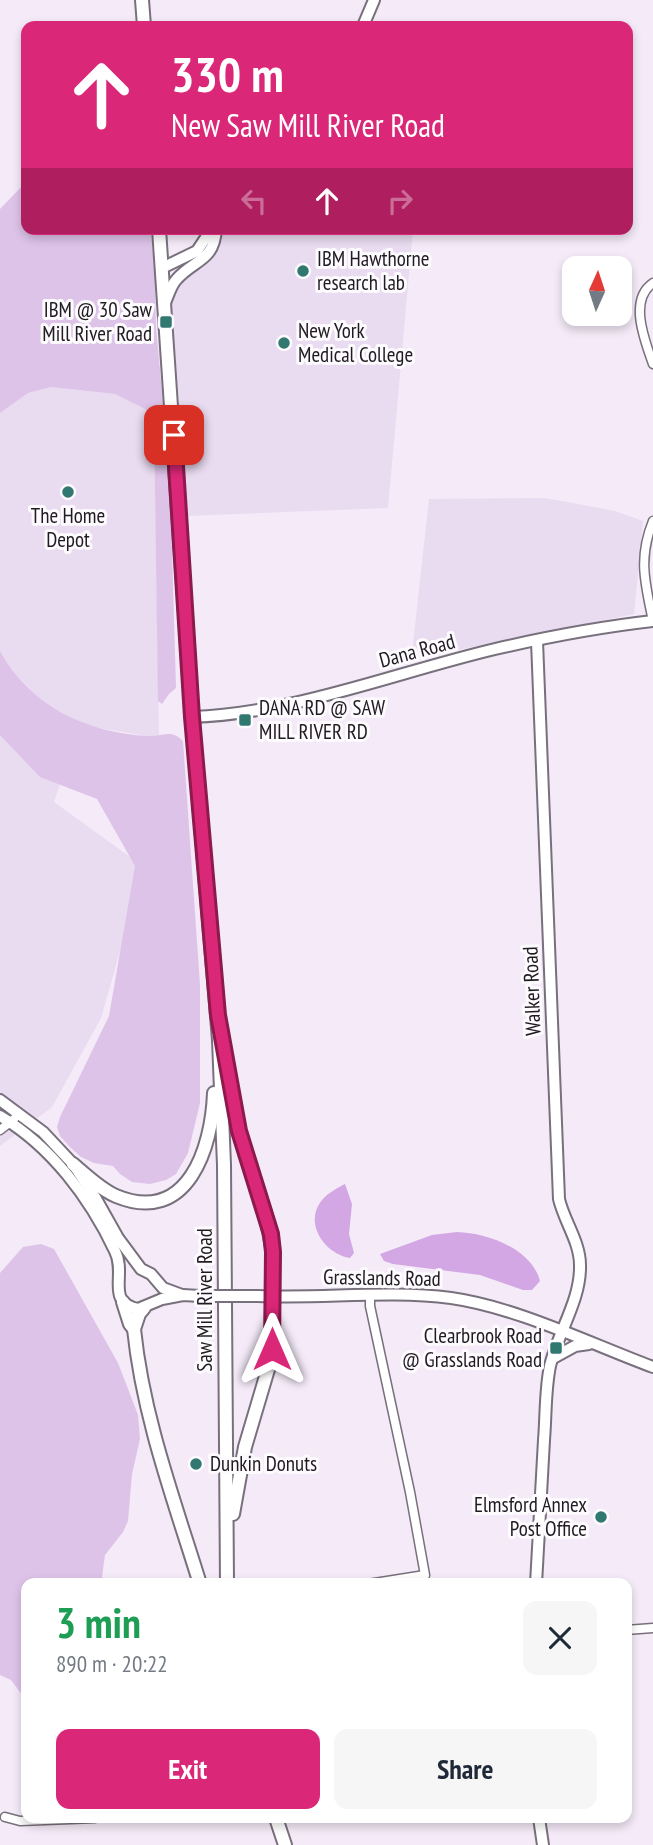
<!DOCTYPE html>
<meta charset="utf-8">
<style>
:root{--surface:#fff;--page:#f6f6f7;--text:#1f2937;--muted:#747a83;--accent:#db2777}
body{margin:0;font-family:"PT Sans Narrow",sans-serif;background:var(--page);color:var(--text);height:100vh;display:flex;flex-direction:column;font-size:26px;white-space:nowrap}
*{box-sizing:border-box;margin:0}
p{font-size:23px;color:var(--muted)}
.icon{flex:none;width:38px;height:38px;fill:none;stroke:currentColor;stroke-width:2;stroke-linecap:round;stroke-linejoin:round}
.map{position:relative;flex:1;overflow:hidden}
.side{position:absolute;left:21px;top:1578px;width:611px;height:245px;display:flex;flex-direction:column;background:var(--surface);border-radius:14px;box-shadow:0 4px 10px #0003}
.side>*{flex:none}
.banner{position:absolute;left:21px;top:21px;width:612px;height:214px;border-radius:14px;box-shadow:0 4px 10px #0003;background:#db2777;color:#fff;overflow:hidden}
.needle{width:46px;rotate:3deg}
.controls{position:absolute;left:562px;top:256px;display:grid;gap:14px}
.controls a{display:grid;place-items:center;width:70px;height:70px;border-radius:14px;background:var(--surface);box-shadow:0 4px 10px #0003;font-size:35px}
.pin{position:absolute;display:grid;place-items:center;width:60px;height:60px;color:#fff;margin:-30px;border-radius:14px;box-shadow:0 4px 10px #0006}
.me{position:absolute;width:77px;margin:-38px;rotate:0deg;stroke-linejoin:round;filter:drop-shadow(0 0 5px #0008)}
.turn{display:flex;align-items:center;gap:24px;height:147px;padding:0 35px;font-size:32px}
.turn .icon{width:91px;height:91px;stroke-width:2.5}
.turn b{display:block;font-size:49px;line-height:60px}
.lanes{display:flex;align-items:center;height:66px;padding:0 35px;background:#0003;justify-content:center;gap:35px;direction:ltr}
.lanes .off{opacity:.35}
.round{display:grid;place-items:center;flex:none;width:74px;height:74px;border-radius:14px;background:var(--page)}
.headline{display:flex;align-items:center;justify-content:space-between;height:119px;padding:0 35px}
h1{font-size:42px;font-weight:700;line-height:52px;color:#1e9e55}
.cta{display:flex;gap:14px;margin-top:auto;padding:14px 35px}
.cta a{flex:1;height:80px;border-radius:14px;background:var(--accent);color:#fff;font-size:28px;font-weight:700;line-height:80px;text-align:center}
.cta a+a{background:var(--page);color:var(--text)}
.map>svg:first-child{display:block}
</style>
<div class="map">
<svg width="653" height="1845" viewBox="0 0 653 1845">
<rect width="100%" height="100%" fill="#f4eaf8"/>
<g fill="#e9dbf0">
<polygon points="215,229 413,229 388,508 188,516 178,392 164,305"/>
<polygon points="51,387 115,394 145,409 154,421 159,736 147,736 87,726 39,700 9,670 0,651 0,413 28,393"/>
<polygon points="545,498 615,511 643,521 634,614 458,650 412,653 429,499"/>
<polygon points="0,709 63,775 54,802 144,867 101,1018 52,1107 0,1146"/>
</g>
<g fill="#ddc3e8">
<polygon points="26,182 26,229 151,229 155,279 156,327 170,479 176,688 169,694 162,704 158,701 154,421 145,409 115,394 51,387 28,393 0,413 0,209"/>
<path d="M 0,651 C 29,706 88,733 148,736 C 163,737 171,728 183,741 L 200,985 L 200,1103 L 188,1153 L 176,1174 L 166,1180 L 150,1184 L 132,1182 L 120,1174 L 113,1166 L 94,1163 L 81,1157 L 70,1147 L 60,1136 L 57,1127 L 60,1117 L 109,1016 L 135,866 L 97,799 L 40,777 L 0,735 Z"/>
<polygon points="41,1244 54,1249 118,1363 138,1415 140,1439 132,1474 128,1521 123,1532 105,1555 101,1584 26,1584 26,1700 11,1680 0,1675 0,1273 23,1247"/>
</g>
<g fill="#d2a7e3">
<path d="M 345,1184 L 352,1204 L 349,1234 L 354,1253 L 350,1258 C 325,1254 303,1223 322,1200 C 328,1193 337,1188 345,1184 Z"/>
<path d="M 457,1232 C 487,1233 531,1248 540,1281 L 532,1290 L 523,1290 L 480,1275 L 393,1264 L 384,1261 L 380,1254 L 432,1235 Z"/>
</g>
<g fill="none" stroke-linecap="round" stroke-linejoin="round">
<g stroke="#78707c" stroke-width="11">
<g id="street">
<path d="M 653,283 C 628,300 645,341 653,364"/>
<path d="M 653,621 C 645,583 638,558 653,521"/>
<polyline points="0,1130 14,1119"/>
<polyline points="368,1584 425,1575 410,1492 370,1306 370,1295"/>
<polyline points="626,1630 653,1628"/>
<polyline points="5,1817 20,1821 95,1818"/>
</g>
</g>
<g stroke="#78707c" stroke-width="14">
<g id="secondary">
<polyline points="363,26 374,0"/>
<polyline points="162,268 197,251 207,236 215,229"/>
<path d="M 164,305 C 168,297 170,287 176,280 C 194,259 214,262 216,229"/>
<path d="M 192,717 C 296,713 394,673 495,649 C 547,637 600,627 653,621"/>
<polyline points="0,1100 43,1132 73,1164 95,1197 118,1238 141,1269 151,1274 163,1288 182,1295"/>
<path d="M 0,1116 C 51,1146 90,1198 115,1251 C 127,1275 105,1302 138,1309 L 162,1299 L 183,1295 L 200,1296"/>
<path d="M 258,1296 C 322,1299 387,1290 451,1298 C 516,1307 591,1344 653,1367"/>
<polyline points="553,1358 575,1346 589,1344"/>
<path d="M 536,1584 C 539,1536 541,1488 544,1440 C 546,1416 545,1390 550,1366 C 558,1332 581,1300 580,1265 C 580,1242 564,1221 559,1199 L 537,641"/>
<polyline points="539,1818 543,1845"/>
</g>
</g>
<g stroke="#78707c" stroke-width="16">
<g id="primary">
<polyline points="142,0 144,26"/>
<polyline points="159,229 192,717 219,1040 224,1165 227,1584"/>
<polyline points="227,1064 239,1131 266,1216 273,1252 272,1349 269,1366 245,1447 233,1514"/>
<path d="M 73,1164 C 86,1175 100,1189 116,1196 C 188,1226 212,1147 214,1093"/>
<path d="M 123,1302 L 130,1324 L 134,1329 C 143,1417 174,1500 200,1584"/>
<polyline points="134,1329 139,1314 144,1308"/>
<polyline points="276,1818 285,1845"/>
</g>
</g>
<use href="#street" stroke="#fff" stroke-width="8"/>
<use href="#secondary" stroke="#fff" stroke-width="10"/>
<use href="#primary" stroke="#fff" stroke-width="12"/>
<g stroke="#78707c" stroke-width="14" stroke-linecap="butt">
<polyline id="secondary-bridge" points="200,1296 258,1296"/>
</g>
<use href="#secondary-bridge" stroke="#fff" stroke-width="10"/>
</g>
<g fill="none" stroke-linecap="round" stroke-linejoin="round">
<g stroke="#8e194d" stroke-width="18">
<polyline id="route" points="174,435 192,717 218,1015 239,1131 271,1234 273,1252 272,1349"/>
</g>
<use href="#route" stroke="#db2777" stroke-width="12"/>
</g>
<g fill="#317870" stroke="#fdfbfe" stroke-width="2.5">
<circle cx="303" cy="271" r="7"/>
<rect x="159" y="315" width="14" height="14" rx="3.5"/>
<circle cx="284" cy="343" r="7"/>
<circle cx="68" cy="492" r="7"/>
<rect x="238" y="713" width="14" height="14" rx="3.5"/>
<rect x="549" y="1341" width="14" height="14" rx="3.5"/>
<circle cx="196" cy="1464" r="7"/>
<circle cx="601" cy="1517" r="7"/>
</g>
<g text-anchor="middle" stroke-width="6" stroke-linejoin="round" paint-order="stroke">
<g font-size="21" fill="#1f1b20" stroke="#fdfbfe" text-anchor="start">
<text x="317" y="266">IBM Hawthorne<tspan x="317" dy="24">research lab</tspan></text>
<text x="152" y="317" text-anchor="end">IBM @ 30 Saw<tspan x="152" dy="24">Mill River Road</tspan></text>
<text x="298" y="338">New York<tspan x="298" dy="24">Medical College</tspan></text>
<text x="68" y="523" text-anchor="middle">The Home<tspan x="68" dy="24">Depot</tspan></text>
<text x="259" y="715">DANA RD @ SAW<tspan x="259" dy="24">MILL RIVER RD</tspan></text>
<text x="542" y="1343" text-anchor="end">Clearbrook Road<tspan x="542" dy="24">@ Grasslands Road</tspan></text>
<text x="210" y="1471">Dunkin Donuts</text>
<text x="587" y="1512" text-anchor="end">Elmsford Annex<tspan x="587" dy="24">Post Office</tspan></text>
</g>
<g font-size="21" fill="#1f1b20" stroke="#fdfbfe">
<text transform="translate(417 651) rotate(-15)" y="7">Dana Road</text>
<text transform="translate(532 991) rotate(-92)" y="7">Walker Road</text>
<text transform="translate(382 1278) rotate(1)" y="7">Grasslands Road</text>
<text transform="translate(205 1300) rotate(-90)" y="7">Saw Mill River Road</text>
</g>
</g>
</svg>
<div class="controls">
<a><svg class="needle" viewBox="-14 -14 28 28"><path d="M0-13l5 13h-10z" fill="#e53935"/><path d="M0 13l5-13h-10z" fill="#747a83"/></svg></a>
</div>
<div class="pin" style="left:174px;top:435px;background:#d93025"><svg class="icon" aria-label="arrive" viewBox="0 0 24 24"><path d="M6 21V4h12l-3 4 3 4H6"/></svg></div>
<svg class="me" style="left:272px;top:1349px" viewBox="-20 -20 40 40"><path d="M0-17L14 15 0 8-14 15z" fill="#db2777" stroke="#fff" stroke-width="4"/></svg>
<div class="banner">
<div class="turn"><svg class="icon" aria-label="ahead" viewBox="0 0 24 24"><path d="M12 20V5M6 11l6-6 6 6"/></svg><div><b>330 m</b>New Saw Mill River Road</div></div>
<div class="lanes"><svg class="icon off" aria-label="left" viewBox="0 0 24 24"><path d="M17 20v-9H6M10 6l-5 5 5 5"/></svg><svg class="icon" aria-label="ahead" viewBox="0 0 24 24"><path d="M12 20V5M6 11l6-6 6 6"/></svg><svg class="icon off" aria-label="right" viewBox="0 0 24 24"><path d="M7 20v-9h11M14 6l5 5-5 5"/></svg></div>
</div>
<section class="side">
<div class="headline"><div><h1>3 min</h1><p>890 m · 20:22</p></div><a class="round"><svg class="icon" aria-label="close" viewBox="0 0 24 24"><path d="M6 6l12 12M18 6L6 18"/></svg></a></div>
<div class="cta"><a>Exit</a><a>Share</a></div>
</section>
</div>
